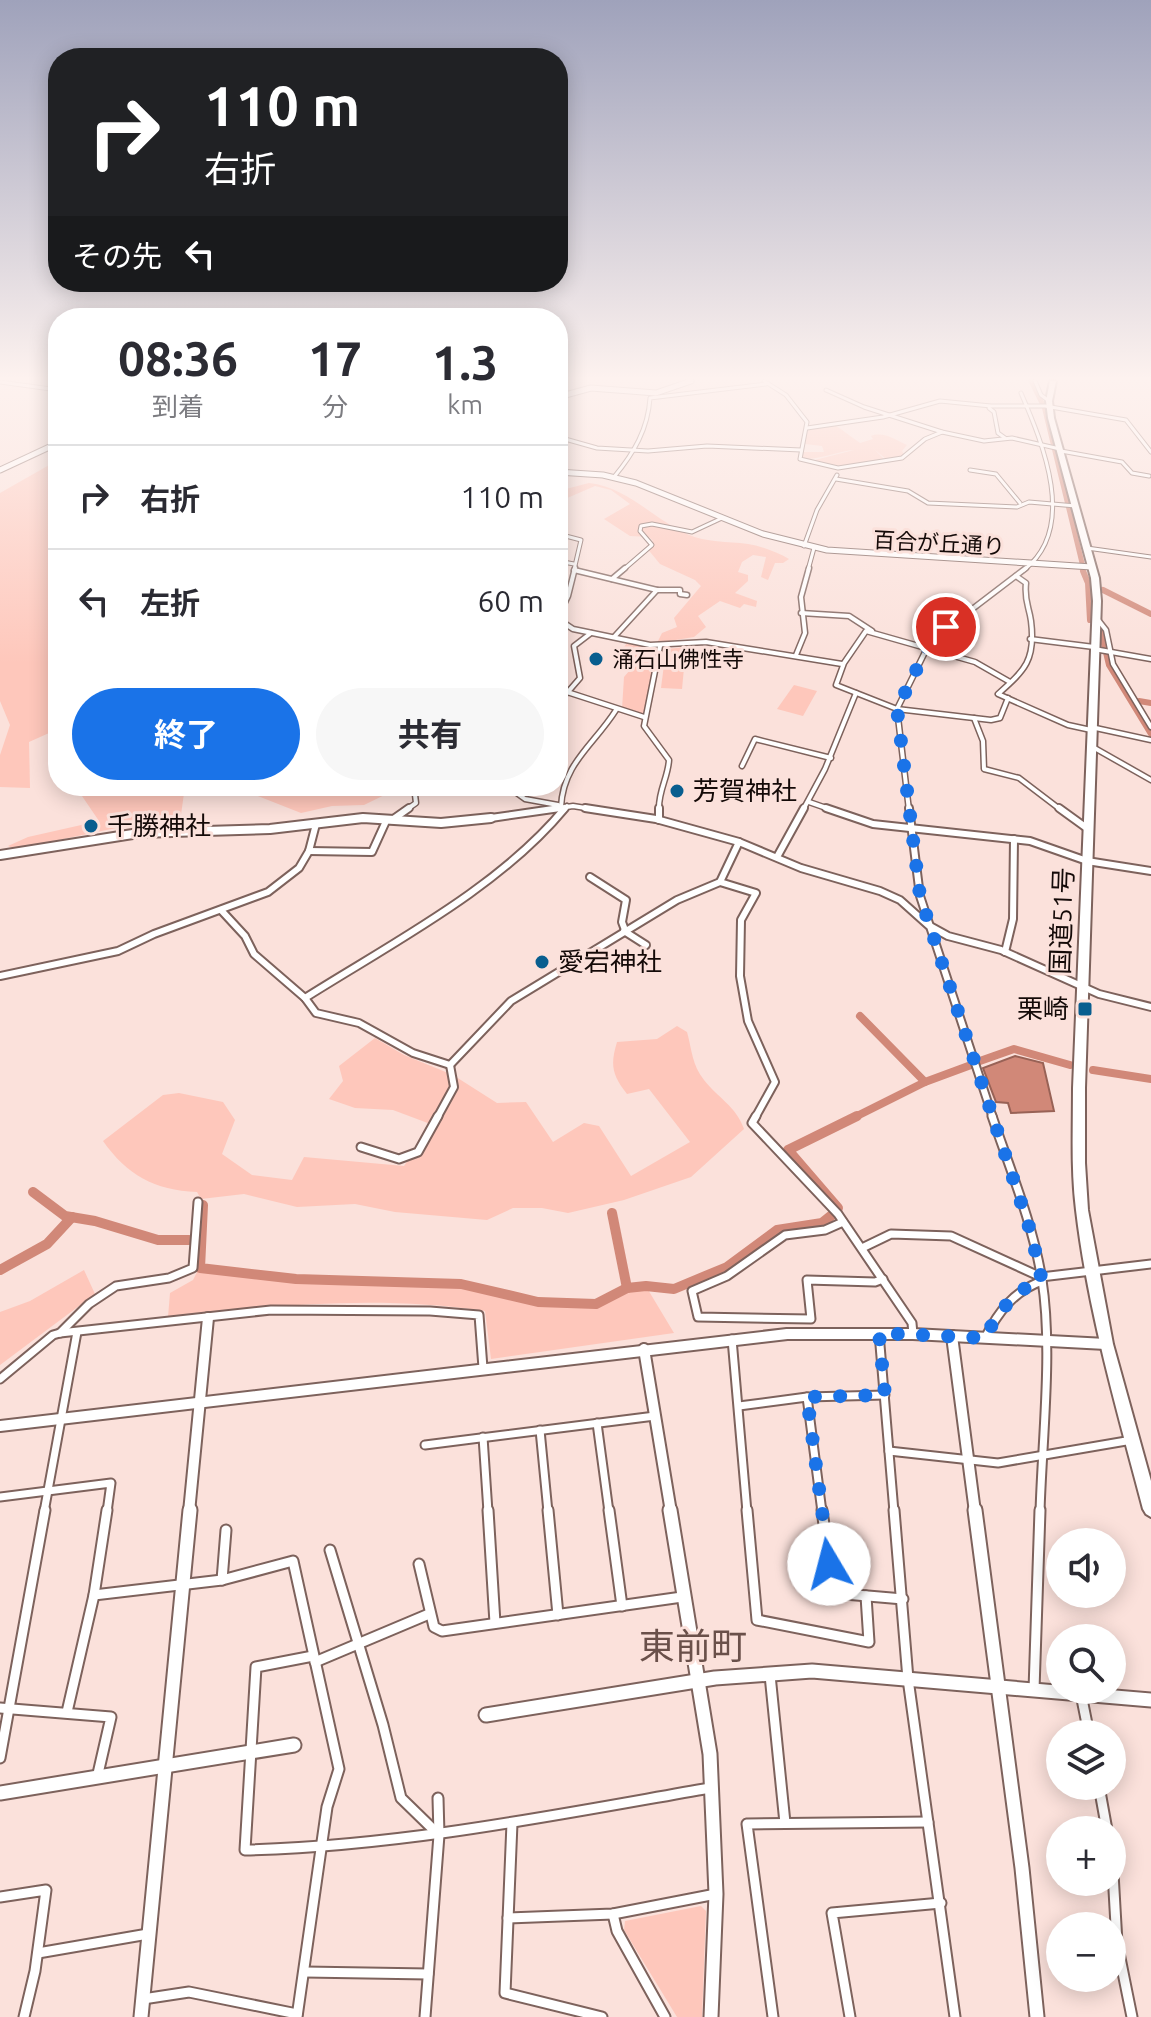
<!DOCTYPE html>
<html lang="ja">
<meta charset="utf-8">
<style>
:root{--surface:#fff;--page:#f7f7f7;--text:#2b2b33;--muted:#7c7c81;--line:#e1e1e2;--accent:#1a73e8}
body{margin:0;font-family:Ubuntu,"Noto Sans JP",sans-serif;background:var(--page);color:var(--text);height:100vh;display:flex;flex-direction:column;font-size:30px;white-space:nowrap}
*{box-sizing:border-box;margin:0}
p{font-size:26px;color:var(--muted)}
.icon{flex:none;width:44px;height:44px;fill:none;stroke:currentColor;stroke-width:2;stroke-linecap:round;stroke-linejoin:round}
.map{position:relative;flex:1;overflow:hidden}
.drawer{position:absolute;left:48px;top:308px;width:520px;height:488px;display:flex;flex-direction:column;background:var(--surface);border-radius:32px;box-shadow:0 4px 20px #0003}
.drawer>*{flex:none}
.hud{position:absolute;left:48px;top:48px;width:520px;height:244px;border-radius:32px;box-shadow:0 4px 20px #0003;background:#202124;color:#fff;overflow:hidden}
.controls{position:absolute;left:1046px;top:1528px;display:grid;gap:16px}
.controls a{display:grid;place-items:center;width:80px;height:80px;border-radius:50%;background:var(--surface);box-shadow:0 4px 20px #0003;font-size:40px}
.pin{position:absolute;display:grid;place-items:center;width:68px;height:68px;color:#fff;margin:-34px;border:4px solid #fff;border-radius:50%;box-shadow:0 2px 8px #0007}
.me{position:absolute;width:88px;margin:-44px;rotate:352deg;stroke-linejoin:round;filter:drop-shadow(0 0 6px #0008)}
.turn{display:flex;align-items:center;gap:28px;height:168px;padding:0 24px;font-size:36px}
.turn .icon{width:104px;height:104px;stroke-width:2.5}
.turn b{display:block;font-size:56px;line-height:68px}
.then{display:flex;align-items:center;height:76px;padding:0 24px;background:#0003;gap:16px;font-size:30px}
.eta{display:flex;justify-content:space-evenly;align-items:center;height:136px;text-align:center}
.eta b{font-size:48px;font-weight:700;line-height:56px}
.cta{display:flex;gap:16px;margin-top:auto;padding:16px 24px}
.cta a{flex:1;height:92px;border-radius:48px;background:var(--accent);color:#fff;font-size:32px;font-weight:700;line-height:92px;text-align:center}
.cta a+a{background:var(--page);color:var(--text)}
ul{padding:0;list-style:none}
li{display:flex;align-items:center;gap:24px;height:104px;padding:0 24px;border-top:2px solid var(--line)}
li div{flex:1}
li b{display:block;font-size:30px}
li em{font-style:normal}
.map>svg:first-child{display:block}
</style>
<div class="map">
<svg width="1151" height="2017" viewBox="0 0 1151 2017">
<rect width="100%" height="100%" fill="#fbe1db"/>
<g fill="#fec7bb">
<path d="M 835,425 L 860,443 L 873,439 L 871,436 C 883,431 896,440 907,445 L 902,451 L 905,456 L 886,459 L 874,449 L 884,459 L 837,467 L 807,462 L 854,450 C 838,451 814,462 801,458 L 802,452 L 824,452 L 822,446 L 805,444 L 806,431 L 810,428 Z"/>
<polygon points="58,460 58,729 29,742 30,788 0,787 0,755 10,725 0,701 0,493"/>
<path d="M 589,483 C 627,487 652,518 687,534 C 707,543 727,541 748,544 C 761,546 777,552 789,559 L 783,563 L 775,563 L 768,580 L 761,577 L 766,557 L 753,555 L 742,562 L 738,572 L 748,575 L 748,581 L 735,593 L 757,601 L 756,607 L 744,604 L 740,608 L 720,601 L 698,616 L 706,627 L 694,637 L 657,643 L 662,633 L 677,627 L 674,618 L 701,586 L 695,580 L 660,564 L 646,547 L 653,541 L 649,537 L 630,536 L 604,519 L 630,504 L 611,490 L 595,486 L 558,502 L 558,491 Z"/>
<polygon points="628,642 657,648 643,715 622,709 624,677 630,670 619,668 614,654 620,652"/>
<polygon points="686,647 682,689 661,688 666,649"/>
<polygon points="794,685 817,691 803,716 777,709"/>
<polygon points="88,786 185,786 180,822 121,827 15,849 8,846 28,837 99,821 82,796"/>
<polygon points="232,786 403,786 364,805 332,806 301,813"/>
<path d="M 677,1026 L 687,1032 C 692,1050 692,1065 704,1080 C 718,1098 736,1106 744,1129 L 691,1177 L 624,1200 L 568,1213 L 542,1208 L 513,1208 L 487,1220 L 395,1212 L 355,1204 L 297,1207 L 244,1194 L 201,1199 L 197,1192 C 154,1190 127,1175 103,1141 L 163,1095 L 179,1093 L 223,1102 L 235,1120 L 222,1154 L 252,1175 L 292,1180 L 304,1157 L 404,1166 L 433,1125 L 393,1110 L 355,1108 L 329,1099 L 343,1081 L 339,1066 L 375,1038 L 404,1055 L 453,1075 L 497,1103 L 526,1102 L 553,1142 L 584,1123 L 599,1126 L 631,1176 L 690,1142 L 649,1089 L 627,1094 C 612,1075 610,1065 617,1042 L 657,1039 Z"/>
<polygon points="84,1270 95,1294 0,1365 0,1312 30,1301"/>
<path d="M 198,1270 L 296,1281 L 471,1288 L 556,1307 L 597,1307 L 629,1290 L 647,1288 L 674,1333 L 491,1359 L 485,1311 C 381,1295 272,1305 168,1317 L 170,1293 L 193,1280 Z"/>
<polygon points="701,1906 706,1911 702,2017 677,2017 624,1930 625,1921"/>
</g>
<polygon fill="#d18878" stroke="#986256" stroke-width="2" points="1015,1056 1043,1063 1054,1111 1011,1113 1008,1103 996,1102 983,1068"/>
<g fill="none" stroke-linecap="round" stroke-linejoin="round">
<g stroke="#d18878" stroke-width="5">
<polyline points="1031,381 1043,405"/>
<polyline points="1044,406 1082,563"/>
</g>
<g stroke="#d18878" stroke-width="6">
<polyline points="1083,571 1088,583 1090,620"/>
<polyline points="1103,590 1151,614"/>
<polyline points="1100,627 1109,665 1151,734"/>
<polyline points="1139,701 1151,703"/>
</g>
<g stroke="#d18878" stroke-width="8">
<polyline points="860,1016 925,1082"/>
<polyline points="977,1062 1014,1049 1070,1065"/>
<polyline points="1093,1070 1151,1079"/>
<polyline points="853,1118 925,1082 971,1065"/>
</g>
<g stroke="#d18878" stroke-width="10">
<polyline points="33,1192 65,1216 95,1221 158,1240 189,1240"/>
<polyline points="203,1205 200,1268 296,1279 461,1284 538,1302 596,1304 627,1288 646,1286 674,1289 727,1267 777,1230 822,1223 832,1215"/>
<polyline points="838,1208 788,1150 857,1116"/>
<polyline points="612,1213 627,1288"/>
<polyline points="0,1270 47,1244 72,1217"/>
</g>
<g stroke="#7d625c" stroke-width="5">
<g id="street-far4">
<polyline points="764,381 786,395 807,422 800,459 838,468 902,458 925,439 942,432"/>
<polyline points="1035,381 1041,395 1049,401"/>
<polyline points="0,382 58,390"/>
<polyline points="826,390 864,407 942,432 984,441 1012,438 1060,449"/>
<path d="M 1021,393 C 1043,444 1078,528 1024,570"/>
<polyline points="989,408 994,412 998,433 1005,438"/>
<polyline points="807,428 883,417 940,401 991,406 1045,406 1126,420 1151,452"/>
<polyline points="558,437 597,448 648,451 707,446 801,450"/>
<polyline points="1061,451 1122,462 1132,473 1149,476"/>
<polyline points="970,470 996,474 1020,503"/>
<path d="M 614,477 C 634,453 648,429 650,398 L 766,384"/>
<polyline points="836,479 908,491 928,503 1017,507 1029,502 1076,506"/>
<polyline points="558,534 581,540 574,570"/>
<polyline points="804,546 817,510 837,475"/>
<polyline points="1087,548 1151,557"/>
<polyline points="558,561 574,564"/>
<polyline points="623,570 652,545 640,531 641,526 652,524 692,532 722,518"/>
<polyline points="808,570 814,548"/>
</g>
</g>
<g stroke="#7d625c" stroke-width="7">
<g id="street-far3">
<polyline points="574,570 657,590 614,637"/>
<path d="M 1016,576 L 1026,583 C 1024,601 1029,606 1031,621 C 1036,660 1025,670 998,694 L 1068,725 L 1091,730"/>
<polyline points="612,579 625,568"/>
<polyline points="657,590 680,590 680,594 687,595"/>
<polyline points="801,613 849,616 872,631"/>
<polyline points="1095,616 1106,630 1113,664 1151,727"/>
<polyline points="558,617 568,596 575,568"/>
<polyline points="558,619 573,629 650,645 706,642 842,664"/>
<polyline points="1030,639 1094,647"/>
<polyline points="1094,649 1151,659"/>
<polyline points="796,655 805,633 801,597 809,568"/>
<polyline points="558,689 644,717"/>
<polyline points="567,693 580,678 574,646 591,633"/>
<polyline points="1008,698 1000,718 991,720 897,709 836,685 844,663 866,631 975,662 1010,682"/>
<polyline points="974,718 983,741 984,769 1019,778 1061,810"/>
<polyline points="1091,727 1151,740"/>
<polyline points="1091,746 1151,780"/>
<polyline points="742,766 755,739 831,758"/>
<polyline points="507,786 525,799 558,805"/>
<polyline points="809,802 832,810"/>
<path d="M 561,807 C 563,763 594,745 616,710"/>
<polyline points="406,810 416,803 414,786"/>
<polyline points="547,810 573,806 598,810"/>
<polyline points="564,810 567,806"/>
<path d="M 659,810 C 658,791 668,778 669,760 L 644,726 L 660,646"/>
<polyline points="803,810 825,769 856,693"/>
<polyline points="909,810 897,709 927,648 937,636 1026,568"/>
</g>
</g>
<g stroke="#7d625c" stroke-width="10">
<g id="street-far2">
<polyline points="585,808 656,819 739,842 801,868 880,891 900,900 928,925 948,936 1001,950 1099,994 1151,1007"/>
<polyline points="659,808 659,820"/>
<polyline points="826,808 873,824 1030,841 1087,861 1151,871"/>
<polyline points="909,808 920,896 993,1118"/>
<polyline points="1059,808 1088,829"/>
<polyline points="491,818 560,808"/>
<polyline points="392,820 409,808"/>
<polyline points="309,851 372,852 387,819"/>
<polyline points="777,857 804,808"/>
<polyline points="590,877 626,900 622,922 625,930"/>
<polyline points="720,882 756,893 741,920 740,976 748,1021 775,1082 755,1118"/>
<polyline points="221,910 245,936 254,954 305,998 316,1013 359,1023 413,1053 450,1065"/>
<polyline points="624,931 646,945"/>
<polyline points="1005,952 1013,919 1014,839"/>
<polyline points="0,976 118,951 154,934 268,892 299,868 309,851 316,824"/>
<path d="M 305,998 C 392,943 499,888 565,808"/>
<polyline points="450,1065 511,1001 677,900 720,882 739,842"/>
<polyline points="437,1118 454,1087 450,1065"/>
</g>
</g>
<g stroke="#7d625c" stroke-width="11">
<g id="street-far1">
<polyline points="756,1116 752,1123 838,1214 912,1323 913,1334"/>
<path d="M 992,1116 C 1010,1169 1033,1224 1042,1280 C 1053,1349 1042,1441 1040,1512"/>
<polyline points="361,1147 399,1159 418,1152 438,1116"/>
<polyline points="843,1222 825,1230 785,1235 727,1276 692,1291 698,1317 811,1319 807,1280 875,1282 883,1279"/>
<polyline points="862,1248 891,1234 951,1236 1041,1277 1151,1264"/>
<polyline points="60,1333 89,1304 116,1286 169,1278 193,1268 198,1202"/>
<polyline points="879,1333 894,1512"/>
<path d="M 985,1338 C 998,1312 1014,1291 1042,1281"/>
<polyline points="732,1339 747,1512"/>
<polyline points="0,1379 53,1335 60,1333 271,1310 430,1311 479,1315 483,1368"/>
<polyline points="739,1406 807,1397"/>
<polyline points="597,1423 609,1512"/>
<polyline points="540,1430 548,1512"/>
<polyline points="483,1437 488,1512"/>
<polyline points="425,1445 655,1416"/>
<polyline points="889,1451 998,1463 1132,1440"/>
<polyline points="0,1497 111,1483 107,1512"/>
<polyline points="44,1512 77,1332"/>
<polyline points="822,1512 807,1397 885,1395"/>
</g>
</g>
<g stroke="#7d625c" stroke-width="13">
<g id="street">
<polyline points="488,1510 495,1623"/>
<polyline points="548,1510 558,1615"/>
<polyline points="609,1510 622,1606"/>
<polyline points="747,1510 757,1620 869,1642 866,1596"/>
<polyline points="822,1510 833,1593 903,1599"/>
<polyline points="894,1510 908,1679 955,2017"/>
<polyline points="330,1550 383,1725 401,1798 439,1835"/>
<polyline points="419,1564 434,1627 442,1631 682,1597"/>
<polyline points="222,1580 226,1530"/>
<polyline points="94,1595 222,1580 293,1561 339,1769 327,1807 297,2017"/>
<path d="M 313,1656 L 256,1667 L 245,1850 C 402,1846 555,1815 710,1788"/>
<polyline points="315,1662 429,1614"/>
<polyline points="770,1675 785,1823"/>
<polyline points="1034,1690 1040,1510"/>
<polyline points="1081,1694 1089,1734"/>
<polyline points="0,1708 111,1717 97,1778"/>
<polyline points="67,1712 94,1595 107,1510"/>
<polyline points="0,1758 45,1510"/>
<polyline points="1099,1786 1107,1830"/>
<polyline points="512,1823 505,1993 602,2017"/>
<polyline points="1112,1855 1117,1943 1132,2017"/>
<polyline points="0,1897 46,1890 35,1971 24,2017"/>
<polyline points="613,1914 617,1931 665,2017"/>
<polyline points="508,1918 613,1914 716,1894"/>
<polyline points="38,1953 148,1934"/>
<polyline points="305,1972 428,1974"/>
<polyline points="143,1999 189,1992 297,2014"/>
<polyline points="425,2017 439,1835 438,1798"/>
<polyline points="773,2017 747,1824 928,1822"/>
<polyline points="850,2017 832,1913 941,1903"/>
</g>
</g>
<g stroke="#7d625c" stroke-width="7">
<g id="secondary-far3">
<polyline points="558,397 591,388 656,393 691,381"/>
<polyline points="0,470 58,443"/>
<polyline points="558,472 603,475 636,483 763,534 827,550 1092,567"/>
</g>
</g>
<g stroke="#7d625c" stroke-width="12">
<polyline id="secondary-far2" points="0,855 139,833 270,829 363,818 441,823 491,818"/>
</g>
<g stroke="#7d625c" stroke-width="14">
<g id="secondary-far1">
<polyline points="952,1336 975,1512"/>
<polyline points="644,1349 671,1512"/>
<polyline points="0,1426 787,1334 913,1334 1106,1344"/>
<polyline points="189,1512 208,1318"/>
</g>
</g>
<g stroke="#7d625c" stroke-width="17">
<g id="secondary">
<polyline points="670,1510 710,1754 716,1894 711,2017"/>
<polyline points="975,1510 1022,1868 1037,2017"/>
<polyline points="486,1715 715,1678 812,1671 1151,1700"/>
<polyline points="0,1793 294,1745"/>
<polyline points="141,2017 190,1510"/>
</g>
</g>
<g stroke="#7d625c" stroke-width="4">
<path id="highway" d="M 1050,381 L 1056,381 L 1052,401 L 1054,418 L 1099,578 L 1101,601 L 1085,1088 L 1085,1163 L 1088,1210 L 1113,1344 L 1151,1481 L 1151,1517 L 1146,1514 L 1143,1509 C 1117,1410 1088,1312 1076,1210 C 1071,1170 1073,1129 1073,1088 L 1093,601 L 1091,578 L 1048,418 L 1046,401 Z"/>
</g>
<use href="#street-far4" stroke="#fff" stroke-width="3"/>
<use href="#street-far3" stroke="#fff" stroke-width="4"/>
<use href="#street-far2" stroke="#fff" stroke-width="6"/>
<use href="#street-far1" stroke="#fff" stroke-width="7"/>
<use href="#street" stroke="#fff" stroke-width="9"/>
<use href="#secondary-far3" stroke="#fff" stroke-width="5"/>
<use href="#secondary-far2" stroke="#fff" stroke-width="8"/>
<use href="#secondary-far1" stroke="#fff" stroke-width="10"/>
<use href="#secondary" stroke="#fff" stroke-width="13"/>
<use href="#highway" fill="#fff" fill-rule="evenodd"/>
</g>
<linearGradient id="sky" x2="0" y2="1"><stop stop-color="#9fa2bb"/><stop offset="0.57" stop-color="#fdf2ef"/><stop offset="1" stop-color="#fdf2ef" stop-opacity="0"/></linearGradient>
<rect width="1151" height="664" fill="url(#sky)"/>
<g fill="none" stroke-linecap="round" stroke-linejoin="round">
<path stroke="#1a73e8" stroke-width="14" stroke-dasharray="0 25.2" d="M 829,1564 L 807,1397 L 885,1395 L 879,1333 L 985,1338 C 996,1315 1016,1287 1042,1281 L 1031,1233 L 920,896 L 897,709 L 927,648 L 946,627"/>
</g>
<g fill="#085e8f" stroke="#fbe1db" stroke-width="3">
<circle cx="596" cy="659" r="8"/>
<circle cx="677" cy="791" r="8"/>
<circle cx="91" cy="826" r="8"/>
<circle cx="542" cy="962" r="8"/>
<rect x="1077" y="1001" width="16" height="16" rx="4"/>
</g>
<g text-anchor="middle" stroke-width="6" stroke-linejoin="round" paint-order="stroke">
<g font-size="22" fill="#140a08" stroke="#fbe1db">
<text transform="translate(939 543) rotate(3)" y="8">百合が丘通り</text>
</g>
<g font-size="22" fill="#140a08" stroke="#fbe1db" text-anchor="start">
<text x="612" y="667">涌石山佛性寺</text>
</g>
<g font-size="26" fill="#140a08" stroke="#fbe1db" text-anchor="start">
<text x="693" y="800">芳賀神社</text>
<text x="107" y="835">千勝神社</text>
<text x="558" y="971">愛宕神社</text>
<text x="1069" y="1018" text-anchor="end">栗崎</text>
</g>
<g font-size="26" fill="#140a08" stroke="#fbe1db">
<text transform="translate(1062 921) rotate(-88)" y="9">国道51号</text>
</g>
<g font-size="36" fill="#6a504a" stroke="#fbe1db">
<text x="693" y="1659">東前町</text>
</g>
</g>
</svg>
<div class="controls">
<a><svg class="icon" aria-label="sound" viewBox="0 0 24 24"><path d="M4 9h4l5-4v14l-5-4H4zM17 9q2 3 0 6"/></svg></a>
<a><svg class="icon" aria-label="search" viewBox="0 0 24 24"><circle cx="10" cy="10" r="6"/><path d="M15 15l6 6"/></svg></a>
<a><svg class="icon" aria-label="layers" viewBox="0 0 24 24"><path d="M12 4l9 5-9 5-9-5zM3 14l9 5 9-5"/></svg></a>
<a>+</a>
<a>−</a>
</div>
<div class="pin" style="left:946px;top:627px;background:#d93025"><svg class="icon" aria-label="arrive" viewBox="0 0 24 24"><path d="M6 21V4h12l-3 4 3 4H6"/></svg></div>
<svg class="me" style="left:829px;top:1564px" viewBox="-20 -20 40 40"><circle r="19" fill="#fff"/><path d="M0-13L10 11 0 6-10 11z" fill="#1a73e8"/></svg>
<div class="hud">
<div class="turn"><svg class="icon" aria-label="right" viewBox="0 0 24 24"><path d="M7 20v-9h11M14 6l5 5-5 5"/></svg><div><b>110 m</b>右折</div></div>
<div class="then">その先<svg class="icon" aria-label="left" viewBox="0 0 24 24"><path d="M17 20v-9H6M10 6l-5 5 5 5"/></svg></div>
</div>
<section class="drawer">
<div class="eta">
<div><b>08:36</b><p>到着</p></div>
<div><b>17</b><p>分</p></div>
<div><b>1.3</b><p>km</p></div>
</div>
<ul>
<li><svg class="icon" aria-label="right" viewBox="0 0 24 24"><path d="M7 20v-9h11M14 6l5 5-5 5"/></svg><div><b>右折</b></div><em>110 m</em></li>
<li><svg class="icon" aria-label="left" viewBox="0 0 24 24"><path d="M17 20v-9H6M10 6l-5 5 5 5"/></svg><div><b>左折</b></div><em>60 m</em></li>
</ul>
<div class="cta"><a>終了</a><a>共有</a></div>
</section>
</div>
